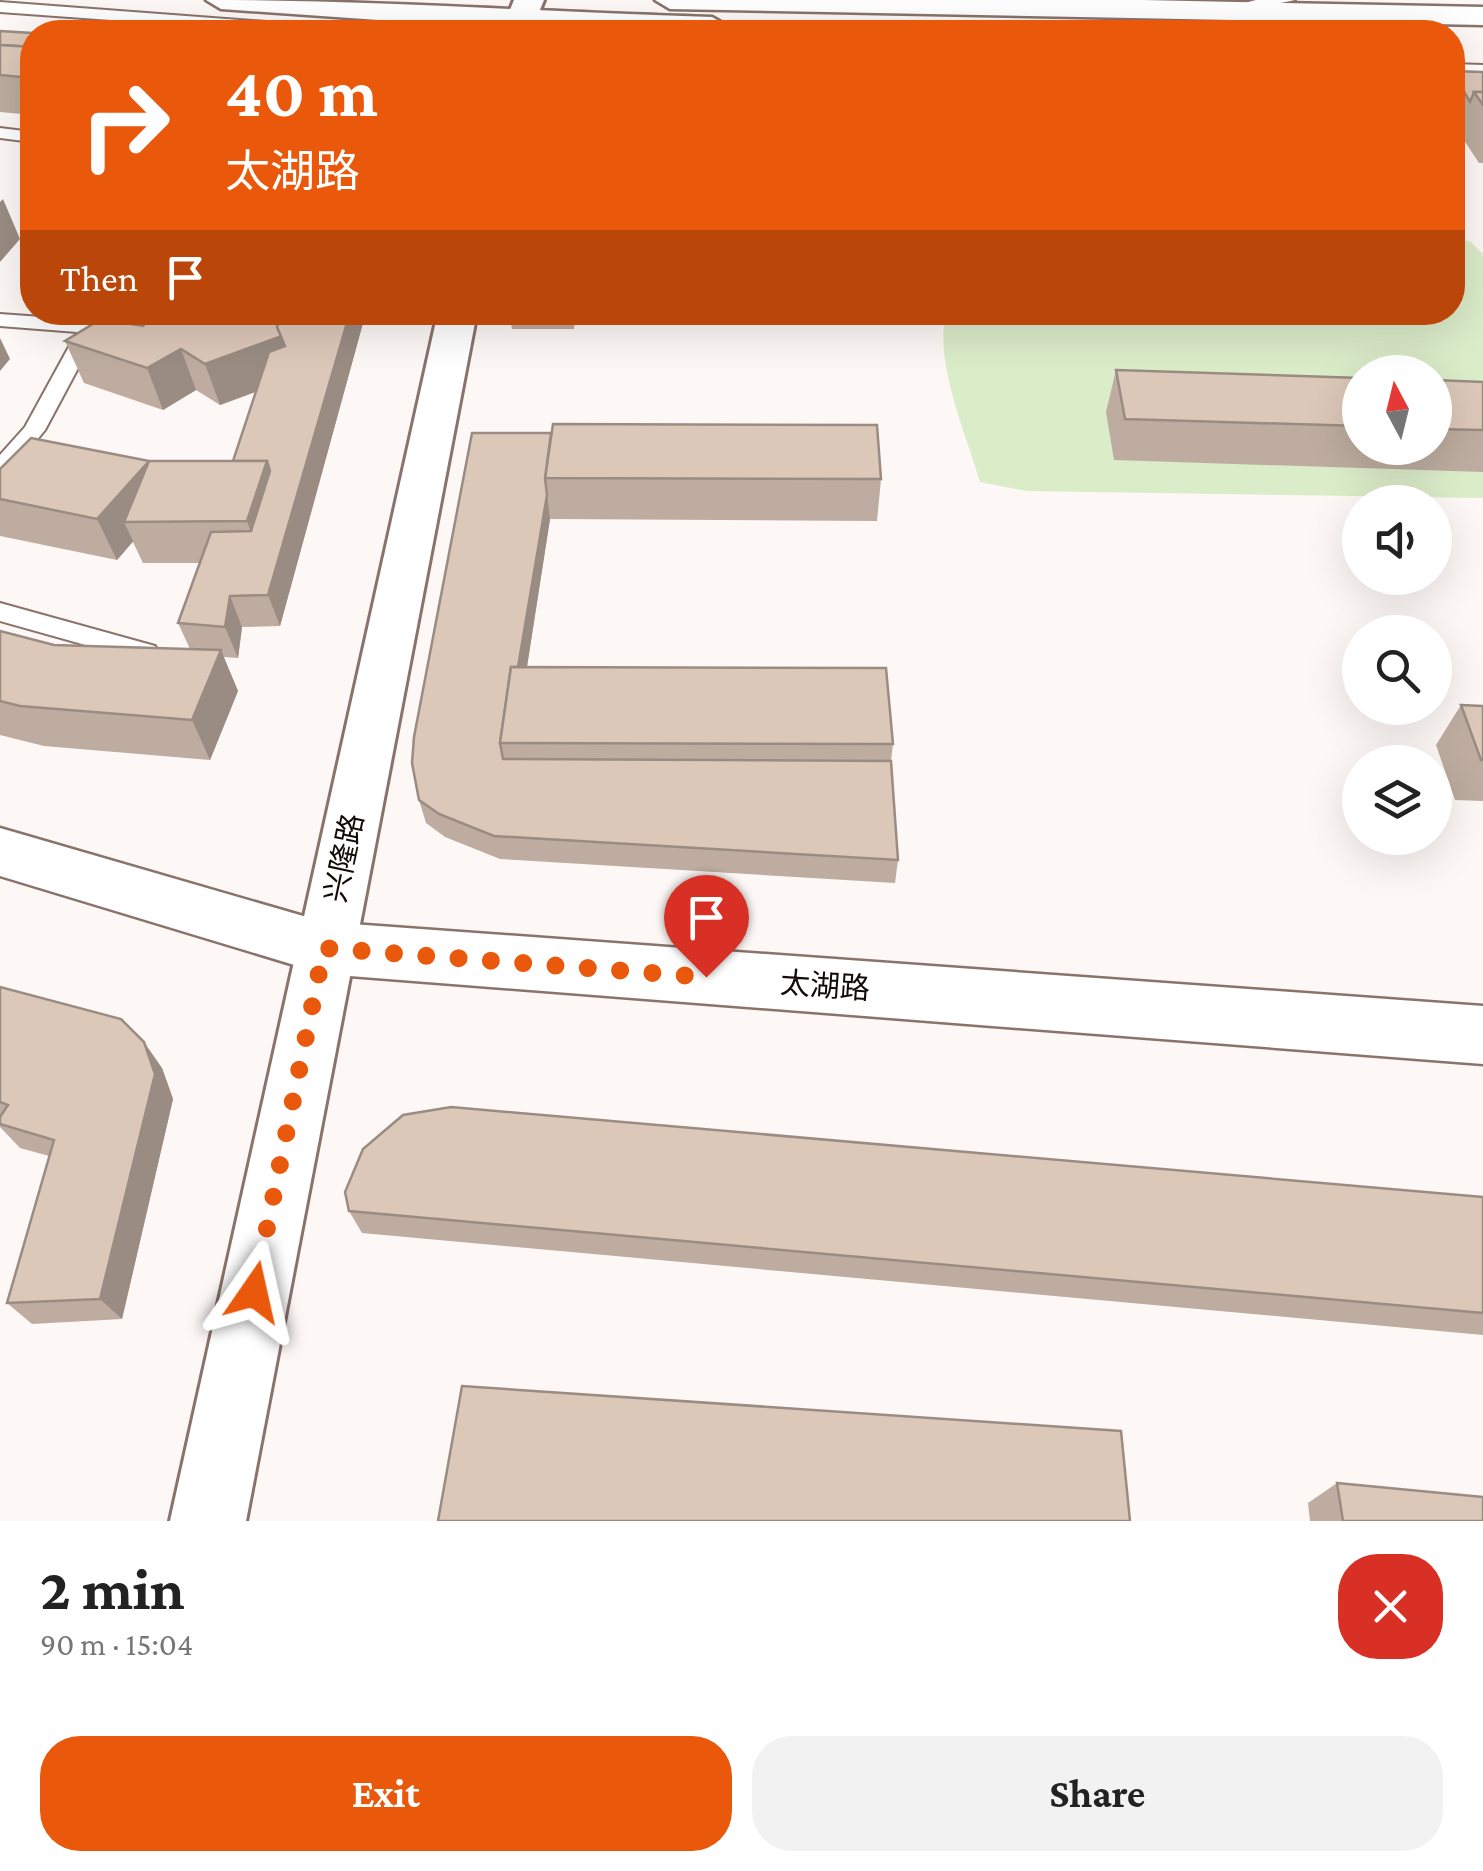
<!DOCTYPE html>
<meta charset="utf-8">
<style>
:root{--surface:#fff;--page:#f2f2f2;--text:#222;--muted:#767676;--accent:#ea580c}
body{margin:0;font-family:"Crimson Pro","Noto Sans SC",serif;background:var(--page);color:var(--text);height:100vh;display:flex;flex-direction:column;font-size:38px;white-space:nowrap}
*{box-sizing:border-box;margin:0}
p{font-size:32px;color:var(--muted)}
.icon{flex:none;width:55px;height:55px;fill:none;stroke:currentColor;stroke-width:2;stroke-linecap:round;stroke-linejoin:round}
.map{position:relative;height:1521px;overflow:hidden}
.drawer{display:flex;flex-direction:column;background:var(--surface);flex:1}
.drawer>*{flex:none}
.guide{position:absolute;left:20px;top:20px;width:1445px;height:305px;border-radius:40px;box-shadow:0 10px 40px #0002;background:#ea580c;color:#fff;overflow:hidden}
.needle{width:65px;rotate:353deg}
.buttons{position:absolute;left:1342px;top:355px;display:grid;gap:20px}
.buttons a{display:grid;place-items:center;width:110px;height:110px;border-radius:50%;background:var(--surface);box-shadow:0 10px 40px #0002;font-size:50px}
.pin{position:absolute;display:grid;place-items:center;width:85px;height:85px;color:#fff;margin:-102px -42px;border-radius:50% 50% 50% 0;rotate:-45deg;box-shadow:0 0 10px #0007}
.pin .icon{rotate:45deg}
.me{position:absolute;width:110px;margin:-55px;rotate:11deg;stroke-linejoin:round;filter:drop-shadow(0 0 8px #0008)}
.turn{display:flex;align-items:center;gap:35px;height:210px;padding:0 40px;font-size:45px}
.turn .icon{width:130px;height:130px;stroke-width:2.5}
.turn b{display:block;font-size:70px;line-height:85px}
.then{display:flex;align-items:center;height:95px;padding:0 40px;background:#0003;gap:20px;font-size:38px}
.round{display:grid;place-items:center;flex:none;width:105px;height:105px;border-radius:40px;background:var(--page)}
.headline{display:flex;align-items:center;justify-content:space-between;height:170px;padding:0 40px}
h1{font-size:60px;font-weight:700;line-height:75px}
.primary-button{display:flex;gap:20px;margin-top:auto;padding:20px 40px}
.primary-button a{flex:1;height:115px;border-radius:40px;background:var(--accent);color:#fff;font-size:40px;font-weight:700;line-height:115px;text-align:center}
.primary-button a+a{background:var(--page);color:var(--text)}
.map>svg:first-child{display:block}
</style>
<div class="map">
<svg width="1483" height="1521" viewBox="0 0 1483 1521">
<rect width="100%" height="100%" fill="#fdf8f6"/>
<path fill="#dbecc9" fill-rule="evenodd" d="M 1453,236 L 1471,242 L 1483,254 L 1483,498 L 1026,491 L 980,482 C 967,437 932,357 947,312 L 1452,312 ZM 1360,372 L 1435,372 L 1435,448 L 1360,448 Z"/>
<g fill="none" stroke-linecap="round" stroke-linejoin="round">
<g stroke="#89736b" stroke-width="4">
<g id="service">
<polygon points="1256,0 1295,0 1234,13 1226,8"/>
<polygon points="0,2 332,27 340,32 276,32 0,12"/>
<polygon points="1452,64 1483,65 1483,75 1452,74"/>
<polygon points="0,128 32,132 32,142 0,138"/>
<polygon points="88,312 108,312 45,430 8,475 0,477 0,455 25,427 77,332 0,326 0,314 83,320"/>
<polygon points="0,603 155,646 159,653 146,662 0,621"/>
</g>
</g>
<g stroke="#89736b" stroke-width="6">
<g id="minor">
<polygon points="514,0 544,0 531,32 501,32"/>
<polygon points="438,312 477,312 246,1521 170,1521"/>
</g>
</g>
<g stroke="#89736b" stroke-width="5">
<polygon id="tertiary" points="0,828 324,922 1483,1006 1483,1064 324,974 0,876"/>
</g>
<g stroke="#89736b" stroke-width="5">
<g id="primary">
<path d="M 206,0 C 375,0 543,12 712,17 L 728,26 L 723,32 L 519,30 L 221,9 Z"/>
<polygon points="655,0 1142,0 1483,7 1483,25 670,9"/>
</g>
</g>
<use href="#service" fill="#fff" fill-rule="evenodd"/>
<use href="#minor" fill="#fff" fill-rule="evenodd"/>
<use href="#tertiary" fill="#fff" fill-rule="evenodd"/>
<use href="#primary" fill="#fff" fill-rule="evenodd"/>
</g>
<g fill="#bdac9f">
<polygon points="0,31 32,33 32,115 0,112"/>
<polygon points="1452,71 1483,72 1483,163 1479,163 1452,122"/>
<polygon points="282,312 366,312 280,626 242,627 238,658 223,657 238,691 210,760 44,746 0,735 0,631 54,645 190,649 178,623 199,563 143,563 133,542 117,560 0,536 0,469 149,461 233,461 256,392 220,405 196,390 163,410 84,383 65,341 143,326 228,318 277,327"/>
<polygon points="509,312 576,312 574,329 512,329"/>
<polygon points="1116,370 1360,378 1360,448 1435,448 1435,380 1483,382 1483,472 1114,460 1106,412"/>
<polygon points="472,433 881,479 877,521 550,519 527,667 893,744 891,761 898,860 895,883 500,859 445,837 426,823 419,800"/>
<polygon points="1461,705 1483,706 1483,801 1455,800 1436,745"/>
<polygon points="0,987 162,1068 173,1099 122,1319 32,1324 7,1303 49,1156 20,1148 0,1127"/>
<polygon points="1483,1197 1483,1335 362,1233 349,1211"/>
<polygon points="1337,1483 1483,1521 1310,1521 1308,1503"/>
</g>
<g fill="#9a8c82">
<polygon points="3,199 20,239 0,262 0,202"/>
<polygon points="350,312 366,312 280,626 268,595"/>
<polygon points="282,336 294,377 220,405 205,364"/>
<polygon points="0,338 10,359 0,371"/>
<polygon points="181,349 196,390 163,410 147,368"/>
<polygon points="149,461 124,522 133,541 117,560 97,519"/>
<polygon points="267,461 281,502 262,563 247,521"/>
<polygon points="547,495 550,519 515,743 506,743"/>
<polygon points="230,596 242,627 238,658 225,627"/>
<polygon points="221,650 238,691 210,760 192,720"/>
<polygon points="144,1042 162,1068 173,1099 122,1319 100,1299"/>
</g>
<g fill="#dcc8b9" stroke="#9a8c82" stroke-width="2.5">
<polygon points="0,31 32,33 32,47 0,45"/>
<polygon points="0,45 32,47 32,78 0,75"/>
<polygon points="1452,71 1483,72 1483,92 1474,92 1470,102"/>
<polygon points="1474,92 1483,92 1483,105"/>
<polygon points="185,312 224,312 228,318 251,312 271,312 282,336 205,364 181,349 147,368 65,341 101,319 143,326 151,316"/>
<polygon points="282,312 350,312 268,595 230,596 225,627 178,623 211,532 251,531 270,471 267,461 233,461 269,352 285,346 277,327"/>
<polygon points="1116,370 1360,378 1360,426 1125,419"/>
<polygon points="1435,380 1483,382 1483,430 1435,429"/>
<polygon points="553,424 877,425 881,479 545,478"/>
<polygon points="472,433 551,433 545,478 547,495 518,667 511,667 500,743 503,759 891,761 898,860 494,836 439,814 419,800 412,763 414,737"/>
<polygon points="31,438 149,461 267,461 247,521 124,522 149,461 97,519 0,499 0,469"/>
<polygon points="0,631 54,645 221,650 192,720 20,706 0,701"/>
<polygon points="511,667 886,668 893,744 500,743"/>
<polygon points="1461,705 1483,706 1483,760 1481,760"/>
<polygon points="0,987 121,1019 144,1042 155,1074 100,1299 7,1303 54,1140 0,1124 0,1117 8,1105 0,1102"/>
<polygon points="451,1107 1483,1197 1483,1313 349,1211 345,1192 363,1149 403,1115"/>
<polygon points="462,1386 1121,1431 1130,1521 438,1521"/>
<polygon points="1337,1483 1483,1497 1483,1521 1343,1521"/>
</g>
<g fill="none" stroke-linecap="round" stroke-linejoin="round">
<polyline stroke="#ea580c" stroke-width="18" stroke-dasharray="0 32.4" points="254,1292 324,948 706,977"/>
</g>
<g text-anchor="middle" stroke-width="8" stroke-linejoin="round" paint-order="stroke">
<g font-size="30" fill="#120a07" stroke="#fff">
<text transform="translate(344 858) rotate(-78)" y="10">兴隆路</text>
<text transform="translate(825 986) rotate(4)" y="10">太湖路</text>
</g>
</g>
</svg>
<div class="buttons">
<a><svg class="needle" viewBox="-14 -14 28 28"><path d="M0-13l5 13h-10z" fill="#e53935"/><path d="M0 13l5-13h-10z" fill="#767676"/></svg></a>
<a><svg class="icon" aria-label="sound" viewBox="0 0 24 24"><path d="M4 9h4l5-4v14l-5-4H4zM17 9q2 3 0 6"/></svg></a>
<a><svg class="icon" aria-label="search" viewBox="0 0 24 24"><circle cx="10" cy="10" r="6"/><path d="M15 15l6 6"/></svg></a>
<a><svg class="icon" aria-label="layers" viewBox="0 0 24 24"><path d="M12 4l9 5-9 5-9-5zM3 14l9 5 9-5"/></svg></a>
</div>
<div class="pin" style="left:706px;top:977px;background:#d93025"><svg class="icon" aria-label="arrive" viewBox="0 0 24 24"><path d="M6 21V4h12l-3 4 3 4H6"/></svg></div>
<svg class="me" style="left:254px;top:1292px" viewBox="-20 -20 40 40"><path d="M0-17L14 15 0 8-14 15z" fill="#ea580c" stroke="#fff" stroke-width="4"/></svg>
<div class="guide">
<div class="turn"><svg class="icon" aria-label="right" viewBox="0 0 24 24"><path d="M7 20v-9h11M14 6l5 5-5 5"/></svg><div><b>40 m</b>太湖路</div></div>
<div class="then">Then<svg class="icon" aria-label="arrive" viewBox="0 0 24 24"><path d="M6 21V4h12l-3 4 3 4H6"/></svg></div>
</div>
</div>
<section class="drawer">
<div class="headline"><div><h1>2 min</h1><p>90 m · 15:04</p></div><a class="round" style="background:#d93025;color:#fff"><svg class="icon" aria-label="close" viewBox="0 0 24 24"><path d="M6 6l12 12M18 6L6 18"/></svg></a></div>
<div class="primary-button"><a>Exit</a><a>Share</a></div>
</section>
